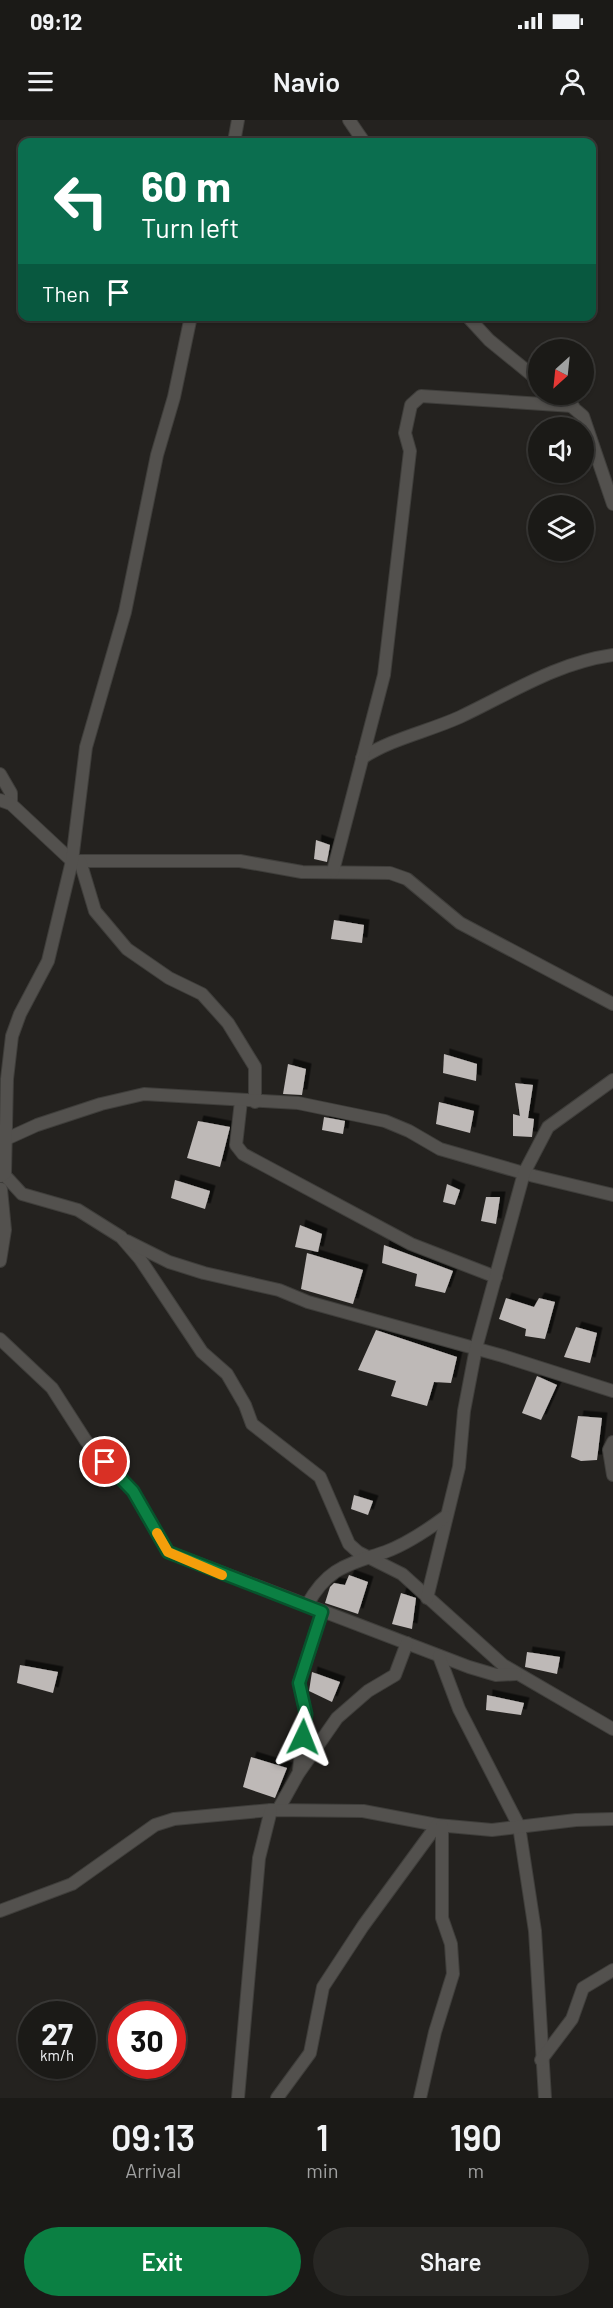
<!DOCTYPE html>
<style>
:root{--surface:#1b1a17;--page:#282724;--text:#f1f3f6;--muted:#a0a1a1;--line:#393836;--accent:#0b8043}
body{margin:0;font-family:Barlow,sans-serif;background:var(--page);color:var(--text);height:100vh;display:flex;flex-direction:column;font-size:22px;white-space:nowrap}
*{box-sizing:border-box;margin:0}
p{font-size:20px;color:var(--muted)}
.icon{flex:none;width:33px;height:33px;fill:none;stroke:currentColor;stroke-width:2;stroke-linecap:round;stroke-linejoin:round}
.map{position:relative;height:1978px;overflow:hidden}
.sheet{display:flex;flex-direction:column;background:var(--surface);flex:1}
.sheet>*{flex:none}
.top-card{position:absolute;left:18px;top:18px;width:578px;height:183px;border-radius:12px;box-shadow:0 2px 4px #0004,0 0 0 2px var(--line);background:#0b6e4f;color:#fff;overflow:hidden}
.needle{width:39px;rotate:207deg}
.controls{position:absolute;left:528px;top:219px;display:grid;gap:12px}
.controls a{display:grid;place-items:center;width:66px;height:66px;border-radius:50%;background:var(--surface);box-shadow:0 2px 4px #0004,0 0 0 2px var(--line);font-size:30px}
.speed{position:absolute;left:18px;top:1881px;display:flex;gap:12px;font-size:30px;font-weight:700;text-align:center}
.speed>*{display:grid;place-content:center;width:78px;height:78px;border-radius:50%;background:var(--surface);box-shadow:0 2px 4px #0004,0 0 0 2px var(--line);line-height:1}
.speed small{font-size:15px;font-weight:400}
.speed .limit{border:9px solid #d22;background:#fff;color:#111}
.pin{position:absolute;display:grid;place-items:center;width:51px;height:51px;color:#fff;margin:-26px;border:3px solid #fff;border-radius:50%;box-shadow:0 2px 6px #0007}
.me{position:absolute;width:66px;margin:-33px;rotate:2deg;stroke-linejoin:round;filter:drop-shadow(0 0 4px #0008)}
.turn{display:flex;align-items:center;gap:21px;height:126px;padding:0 24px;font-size:27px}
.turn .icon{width:78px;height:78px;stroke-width:2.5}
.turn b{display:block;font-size:42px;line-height:51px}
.then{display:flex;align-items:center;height:57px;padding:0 24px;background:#0003;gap:12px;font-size:22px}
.eta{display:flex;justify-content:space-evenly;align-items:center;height:102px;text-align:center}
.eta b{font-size:36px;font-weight:600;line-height:42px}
.action{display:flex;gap:12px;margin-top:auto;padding:12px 24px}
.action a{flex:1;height:69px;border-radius:36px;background:var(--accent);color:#fff;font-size:24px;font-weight:600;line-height:69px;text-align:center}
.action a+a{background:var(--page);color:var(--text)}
.status{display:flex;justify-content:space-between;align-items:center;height:42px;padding:0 30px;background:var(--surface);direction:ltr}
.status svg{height:16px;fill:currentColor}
header{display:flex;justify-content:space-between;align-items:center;height:78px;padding:0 24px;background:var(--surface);font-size:27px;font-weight:600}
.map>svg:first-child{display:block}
</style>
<div class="status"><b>09:12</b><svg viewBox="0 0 49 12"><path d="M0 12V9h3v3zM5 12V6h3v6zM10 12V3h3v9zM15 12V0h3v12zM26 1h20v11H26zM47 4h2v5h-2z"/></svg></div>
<header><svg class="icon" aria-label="menu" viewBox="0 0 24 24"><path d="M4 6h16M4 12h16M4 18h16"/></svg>Navio<svg class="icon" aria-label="person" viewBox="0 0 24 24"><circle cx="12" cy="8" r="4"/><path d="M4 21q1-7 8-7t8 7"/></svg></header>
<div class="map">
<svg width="613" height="1978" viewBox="0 0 613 1978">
<defs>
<filter id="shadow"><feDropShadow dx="5.5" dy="-5.5" stdDeviation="0" flood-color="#0009"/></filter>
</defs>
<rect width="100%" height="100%" fill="#24221f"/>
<g fill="#beb9b7" filter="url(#shadow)">
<polygon points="316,720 330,725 327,742 314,739"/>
<polygon points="334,800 364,805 362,823 331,819"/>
<polygon points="444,934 477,944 476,961 443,953"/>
<polygon points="288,944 306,949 302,975 283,974"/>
<polygon points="515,963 533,965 528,998 534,999 532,1017 513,1016 513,994 520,996"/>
<polygon points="439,982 474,991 470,1013 436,1004"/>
<polygon points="324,997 345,1001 343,1014 322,1010"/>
<polygon points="198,1001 230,1007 220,1047 187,1038"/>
<polygon points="175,1060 210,1071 205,1089 171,1078"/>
<polygon points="447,1064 460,1070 455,1085 443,1082"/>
<polygon points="486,1077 500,1077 496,1104 481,1101"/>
<polygon points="300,1105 322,1114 318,1132 295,1127"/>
<polygon points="384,1125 453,1151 445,1173 415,1166 417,1154 382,1143"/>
<polygon points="307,1133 363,1150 353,1184 301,1169"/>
<polygon points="506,1178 534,1187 539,1178 555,1182 545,1219 525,1216 526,1209 499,1199"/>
<polygon points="576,1207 597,1213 590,1243 564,1237"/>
<polygon points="376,1210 457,1237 451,1263 434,1262 427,1286 391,1276 396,1261 358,1250"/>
<polygon points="537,1256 557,1265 541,1300 522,1293"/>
<polygon points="578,1296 602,1298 597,1340 581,1341 571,1337"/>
<polygon points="354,1375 373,1381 368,1395 351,1389"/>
<polygon points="349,1455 368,1462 358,1494 325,1483 330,1467 334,1463 345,1465"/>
<polygon points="401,1473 416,1478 412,1509 392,1504"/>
<polygon points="527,1532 560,1537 557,1554 525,1547"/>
<polygon points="20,1545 58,1552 53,1573 17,1563"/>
<polygon points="312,1552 340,1562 332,1582 309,1571"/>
<polygon points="487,1575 524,1583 521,1595 486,1590"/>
<polygon points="251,1637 287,1648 275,1678 243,1667"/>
</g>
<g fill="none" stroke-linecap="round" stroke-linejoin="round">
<g stroke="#3f3e3b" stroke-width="14">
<g id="street">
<polyline points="349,0 364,22"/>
<polyline points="234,22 238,0"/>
<polyline points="467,196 489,220 538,260"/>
<polyline points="557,274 583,296 613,384"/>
<path d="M 362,638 C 393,618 427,612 460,597 C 511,573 556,543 613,535"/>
<polyline points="0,654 11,673 11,684"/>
<polyline points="0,680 11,684 72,741 240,741 302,752 390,753 407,759 460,803 613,884"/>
<polyline points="80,741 95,791 127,829 169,858 202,874 228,903 255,947 255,982"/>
<polyline points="333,751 384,555 410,331 405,313 411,285 421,276 573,286"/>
<polyline points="241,981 236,1025 243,1034 411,1124 496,1157"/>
<polyline points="4,1020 37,1005 101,984 144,974 298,983 385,1001 409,1011 440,1029 534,1056 613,1075"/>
<polyline points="0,1050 22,1074 78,1090 121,1117 140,1139 202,1232 227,1254 245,1285 252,1304 320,1357 349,1424 358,1432 402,1454 503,1545 613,1609"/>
<polyline points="0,1056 5,1053 7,959 12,916 20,894 48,841 72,741 86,627 125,492 157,335 174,277 191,196"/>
<polyline points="127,1121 169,1142 204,1153 279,1170 308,1182 503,1236 613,1271"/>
<polyline points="0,1141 5,1110 1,1069"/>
<polyline points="0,1219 52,1268 86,1321 133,1371 168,1432 469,1547 496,1555 516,1554"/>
<polyline points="613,1322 609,1330 613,1355"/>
<polyline points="427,1478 459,1347 464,1291 476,1228 524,1053 548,1007 613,960"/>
<path d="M 307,1485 C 328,1447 347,1445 385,1432 C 407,1424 426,1411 445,1397"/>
<polyline points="439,1536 459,1589 519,1706 535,1811 545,1978"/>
<polyline points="299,1650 306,1594 299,1563 322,1492"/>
<polyline points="278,1690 298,1654 337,1598 368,1571 395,1555 407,1523"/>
<polyline points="0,1791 72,1764 155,1705 174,1699 271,1690 363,1691 437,1705 492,1710 576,1700 613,1699"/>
<polyline points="541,1940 572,1899 583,1868 613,1850"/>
<polyline points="238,1978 259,1738 271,1690"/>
<polyline points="277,1978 310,1933 323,1867 363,1806 437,1705"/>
<polyline points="420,1978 435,1912 453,1854 451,1824 442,1798 442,1706"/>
</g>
</g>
<use href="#street" stroke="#53514e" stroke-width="12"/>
</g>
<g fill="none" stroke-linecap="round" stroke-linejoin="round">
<g stroke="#07532c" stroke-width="15">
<polyline id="route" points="105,1342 133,1371 168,1432 322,1492 299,1563 306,1594 303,1617"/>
</g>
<use href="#route" stroke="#0b8043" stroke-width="10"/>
<polyline stroke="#f59e0b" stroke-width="10" points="157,1413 168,1432 222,1455"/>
</g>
</svg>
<div class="controls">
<a><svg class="needle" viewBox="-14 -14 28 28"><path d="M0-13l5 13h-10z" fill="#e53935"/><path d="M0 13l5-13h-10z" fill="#a0a1a1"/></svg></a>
<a><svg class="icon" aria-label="sound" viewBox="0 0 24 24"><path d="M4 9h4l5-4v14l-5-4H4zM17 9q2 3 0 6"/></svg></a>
<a><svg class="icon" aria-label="layers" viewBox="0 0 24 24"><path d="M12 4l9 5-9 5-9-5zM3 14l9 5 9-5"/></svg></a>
</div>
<div class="speed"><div>27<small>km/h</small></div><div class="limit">30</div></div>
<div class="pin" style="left:105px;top:1342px;background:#d93025"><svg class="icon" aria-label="arrive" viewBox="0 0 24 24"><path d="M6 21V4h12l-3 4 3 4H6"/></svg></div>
<svg class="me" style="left:303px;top:1617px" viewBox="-20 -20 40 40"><path d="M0-17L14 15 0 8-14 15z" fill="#0b8043" stroke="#fff" stroke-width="4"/></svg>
<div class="top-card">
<div class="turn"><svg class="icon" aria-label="left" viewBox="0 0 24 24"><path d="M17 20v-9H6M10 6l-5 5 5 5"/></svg><div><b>60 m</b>Turn left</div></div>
<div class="then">Then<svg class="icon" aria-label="arrive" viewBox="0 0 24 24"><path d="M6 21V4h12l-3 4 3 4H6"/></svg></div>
</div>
</div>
<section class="sheet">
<div class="eta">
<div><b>09:13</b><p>Arrival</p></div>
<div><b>1</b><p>min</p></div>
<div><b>190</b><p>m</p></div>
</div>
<div class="action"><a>Exit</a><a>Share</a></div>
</section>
